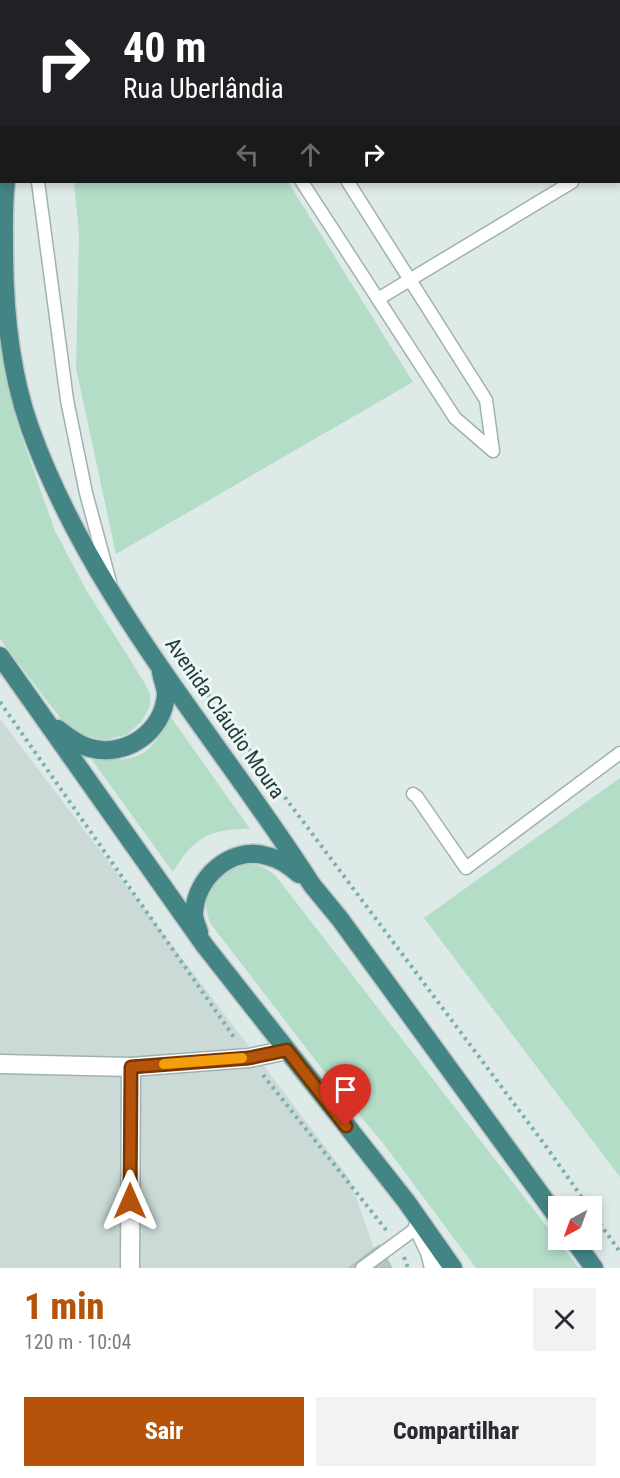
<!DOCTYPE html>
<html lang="pt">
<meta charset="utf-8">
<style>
:root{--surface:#fff;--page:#f2f2f3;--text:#2b2b33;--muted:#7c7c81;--accent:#b45309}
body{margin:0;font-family:"Roboto Condensed",sans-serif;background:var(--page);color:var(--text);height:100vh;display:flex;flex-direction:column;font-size:22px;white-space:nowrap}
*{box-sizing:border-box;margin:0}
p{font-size:20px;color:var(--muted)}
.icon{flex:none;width:33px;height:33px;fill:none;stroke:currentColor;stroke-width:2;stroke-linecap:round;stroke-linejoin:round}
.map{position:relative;height:1268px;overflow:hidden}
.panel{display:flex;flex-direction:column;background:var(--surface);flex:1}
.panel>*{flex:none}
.guide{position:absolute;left:0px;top:0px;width:621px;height:183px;box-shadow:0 3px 9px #0003;background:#202124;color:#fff;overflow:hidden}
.needle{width:39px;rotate:221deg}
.tools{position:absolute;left:548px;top:1196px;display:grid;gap:12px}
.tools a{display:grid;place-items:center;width:54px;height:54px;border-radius:0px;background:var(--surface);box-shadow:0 3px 9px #0003;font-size:30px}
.pin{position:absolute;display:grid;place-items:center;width:51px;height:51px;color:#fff;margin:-62px -26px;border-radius:50% 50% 50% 0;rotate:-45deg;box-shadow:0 0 6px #0007}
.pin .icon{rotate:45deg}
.me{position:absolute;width:66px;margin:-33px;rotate:0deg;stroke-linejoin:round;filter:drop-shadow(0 0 4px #0008)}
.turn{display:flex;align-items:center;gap:21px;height:126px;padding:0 24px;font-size:27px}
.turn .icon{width:78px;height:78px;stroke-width:2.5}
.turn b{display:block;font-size:42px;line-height:51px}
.lanes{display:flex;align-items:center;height:57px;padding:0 24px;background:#0003;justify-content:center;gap:30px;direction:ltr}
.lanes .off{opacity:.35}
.round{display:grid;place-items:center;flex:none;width:63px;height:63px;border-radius:0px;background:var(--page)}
.headline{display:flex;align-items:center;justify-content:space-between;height:102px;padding:0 24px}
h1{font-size:36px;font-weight:800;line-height:45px;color:var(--accent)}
.primary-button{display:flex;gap:12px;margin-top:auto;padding:12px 24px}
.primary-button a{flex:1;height:69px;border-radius:0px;background:var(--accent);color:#fff;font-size:24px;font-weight:800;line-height:69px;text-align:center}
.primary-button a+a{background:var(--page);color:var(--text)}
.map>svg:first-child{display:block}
</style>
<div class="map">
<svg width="620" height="1268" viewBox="0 0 620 1268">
<rect width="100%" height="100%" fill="#ddeae7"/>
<polygon fill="#cbdad6" points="0,719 349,1178 381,1268 0,1268"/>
<g fill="#b4ddc8">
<polygon points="74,182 288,182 413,382 116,554 76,368 79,233"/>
<polygon points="0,340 20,432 55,531 85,588 144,682 150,694 150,706 141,722 126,735 104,740 84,735 64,723 0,639"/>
<path d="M 170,716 L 250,829 C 209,829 194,837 173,872 L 87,753 C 129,768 153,757 170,716 Z"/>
<polygon points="620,778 620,1177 424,918"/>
<path d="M 249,863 L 263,867 L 275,875 L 579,1268 L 476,1268 L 383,1143 L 340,1092 L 210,923 C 198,889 214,866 249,863 Z"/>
</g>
<polygon fill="#b2c5c1" stroke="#afc4c0" stroke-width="1.5" points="379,1245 392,1268 349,1268"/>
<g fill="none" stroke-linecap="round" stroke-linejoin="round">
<g stroke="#a0b2af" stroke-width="15">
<g id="service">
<polyline points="184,0 185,2"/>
<polyline points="233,0 234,2"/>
<polyline points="38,182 67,400 86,493 110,582"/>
<polyline points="302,182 455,418 493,451 486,400 348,182"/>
<polyline points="378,299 572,182"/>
<polyline points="413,794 417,797 466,868 620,753"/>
<polyline points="362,1268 422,1224"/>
</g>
</g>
<g stroke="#a0b2af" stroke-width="21">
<g id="minor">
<polyline points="0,1064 131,1067 249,1058 287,1050"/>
<polyline points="130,1268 131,1067"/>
</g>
</g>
<g stroke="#9bb6b2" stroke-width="21">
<polyline id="secondary" points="418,1227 430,1252 434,1268"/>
</g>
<g stroke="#bcc4c4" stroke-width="21">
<g id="trunk">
<polyline points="40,2 40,0"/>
<polyline points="0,110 2,108"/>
<path d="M 6,182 C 3,204 4,227 4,249 C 4,308 10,372 30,428 C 91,598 216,735 312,885 L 340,919 L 558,1218"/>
<polyline points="0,656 205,946 406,1201 453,1268"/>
<path d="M 58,729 C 67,736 78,745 90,748 C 125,758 164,732 166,694 C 166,688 162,679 161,672"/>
<path d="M 199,932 C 197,926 194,920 194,914 C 195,878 231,845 267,856 C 281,859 289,866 299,874"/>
<polyline points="573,1239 594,1268"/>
</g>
</g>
<g stroke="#7bb0ab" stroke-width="4" stroke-dasharray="3 4.5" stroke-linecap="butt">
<polyline points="76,0 77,2"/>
<polyline points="67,2 68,0"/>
<polyline points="0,3 2,3"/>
<polyline points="177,653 545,1145 588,1206"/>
<polyline points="0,702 236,1040"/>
<polyline points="263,1075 387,1231"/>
<polyline points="591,1211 620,1252"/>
<polyline points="404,1257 408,1268"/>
</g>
<use href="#service" stroke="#fff" stroke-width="12"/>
<use href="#minor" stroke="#fff" stroke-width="18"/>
<use href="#secondary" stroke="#fff" stroke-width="18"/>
<use href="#trunk" stroke="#438584" stroke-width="18"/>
</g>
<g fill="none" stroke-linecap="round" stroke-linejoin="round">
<g stroke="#753606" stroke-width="15">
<polyline id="route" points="130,1201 131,1067 249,1058 287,1050 346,1126"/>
</g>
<use href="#route" stroke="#b45309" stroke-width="10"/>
<polyline stroke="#f59e0b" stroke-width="10" points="164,1064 242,1058"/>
</g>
<g text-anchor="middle" stroke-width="6" stroke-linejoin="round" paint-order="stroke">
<g font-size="21" fill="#1e3a39" stroke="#edf7f4">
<text transform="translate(225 718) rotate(55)" y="7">Avenida Cláudio Moura</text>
</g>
</g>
</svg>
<div class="tools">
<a><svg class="needle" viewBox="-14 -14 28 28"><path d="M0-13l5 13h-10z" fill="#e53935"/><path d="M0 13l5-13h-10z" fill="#7c7c81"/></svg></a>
</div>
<div class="pin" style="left:346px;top:1126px;background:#d93025"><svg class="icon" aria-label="arrive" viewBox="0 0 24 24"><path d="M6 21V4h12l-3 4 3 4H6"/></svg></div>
<svg class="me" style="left:130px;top:1201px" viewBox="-20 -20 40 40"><path d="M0-17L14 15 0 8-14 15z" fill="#b45309" stroke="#fff" stroke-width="4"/></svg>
<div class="guide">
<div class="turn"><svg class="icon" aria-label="right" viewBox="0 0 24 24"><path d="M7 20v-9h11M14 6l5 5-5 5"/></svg><div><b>40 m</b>Rua Uberlândia</div></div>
<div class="lanes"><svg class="icon off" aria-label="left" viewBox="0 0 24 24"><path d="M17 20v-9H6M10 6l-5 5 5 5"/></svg><svg class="icon off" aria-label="ahead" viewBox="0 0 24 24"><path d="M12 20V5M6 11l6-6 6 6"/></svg><svg class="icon" aria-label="right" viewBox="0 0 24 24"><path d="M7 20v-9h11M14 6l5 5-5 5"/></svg></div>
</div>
</div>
<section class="panel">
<div class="headline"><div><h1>1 min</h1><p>120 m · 10:04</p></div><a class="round"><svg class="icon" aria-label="close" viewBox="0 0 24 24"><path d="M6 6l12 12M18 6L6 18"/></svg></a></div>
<div class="primary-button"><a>Sair</a><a>Compartilhar</a></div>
</section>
